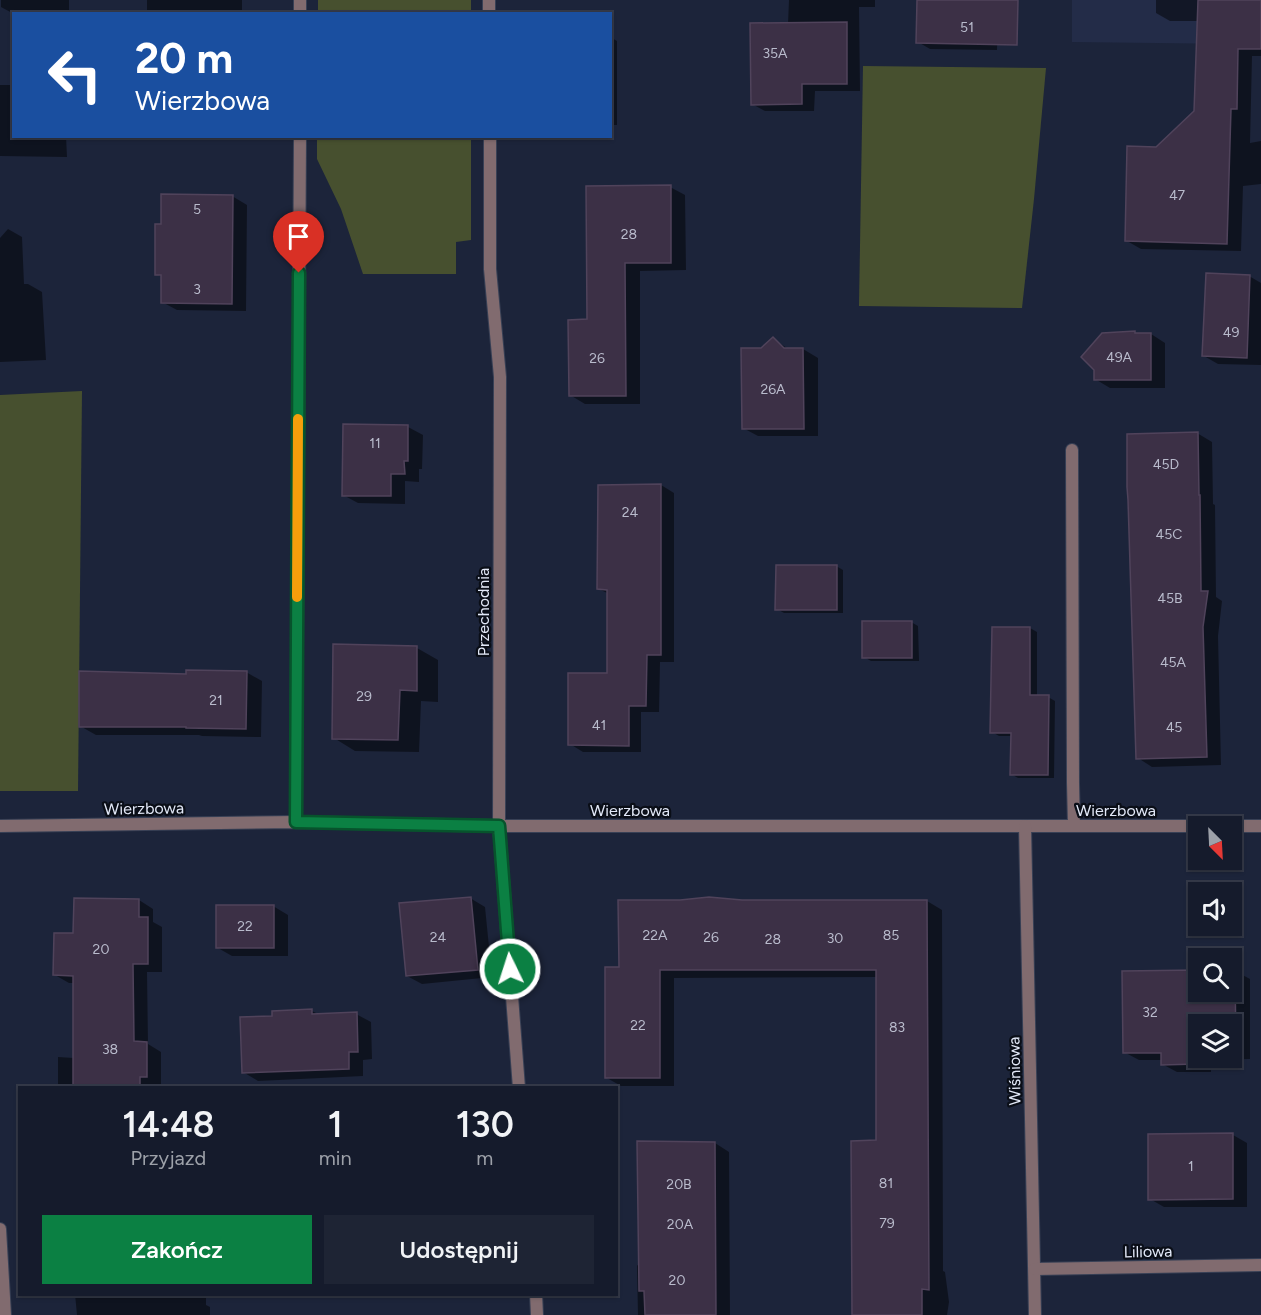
<!DOCTYPE html>
<html lang="pl">
<meta charset="utf-8">
<style>
:root{--surface:#151b2c;--page:#1e2434;--text:#f1f3f6;--muted:#9da1a9;--line:#343948;--accent:#0b8043}
body{margin:0;font-family:Figtree,sans-serif;background:var(--page);color:var(--text);height:100vh;display:flex;flex-direction:column;font-size:22px;white-space:nowrap}
*{box-sizing:border-box;margin:0}
p{font-size:20px;color:var(--muted)}
.icon{flex:none;width:33px;height:33px;fill:none;stroke:currentColor;stroke-width:2;stroke-linecap:round;stroke-linejoin:round}
.map{position:relative;flex:1;overflow:hidden}
.details{position:absolute;left:18px;top:1086px;width:600px;height:210px;display:flex;flex-direction:column;background:var(--surface);border-radius:0px;box-shadow:0 2px 4px #0004,0 0 0 2px var(--line)}
.details>*{flex:none}
.top-card{position:absolute;left:12px;top:12px;width:600px;height:126px;border-radius:0px;box-shadow:0 2px 4px #0004,0 0 0 2px var(--line);background:#1a4fa0;color:#fff;overflow:hidden}
.needle{width:39px;rotate:156deg}
.tools{position:absolute;left:1188px;top:816px;display:grid;gap:12px}
.tools a{display:grid;place-items:center;width:54px;height:54px;border-radius:0px;background:var(--surface);box-shadow:0 2px 4px #0004,0 0 0 2px var(--line);font-size:30px}
.pin{position:absolute;display:grid;place-items:center;width:51px;height:51px;color:#fff;margin:-62px -26px;border-radius:50% 50% 50% 0;rotate:-45deg;box-shadow:0 0 6px #0007}
.pin .icon{rotate:45deg}
.me{position:absolute;width:66px;margin:-33px;rotate:356deg;stroke-linejoin:round;filter:drop-shadow(0 0 4px #0008)}
.turn{display:flex;align-items:center;gap:21px;height:126px;padding:0 24px;font-size:27px}
.turn .icon{width:78px;height:78px;stroke-width:2.5}
.turn b{display:block;font-size:42px;line-height:51px}
.eta{display:flex;justify-content:space-evenly;align-items:center;height:102px;text-align:center}
.eta b{font-size:36px;font-weight:600;line-height:42px}
.cta{display:flex;gap:12px;margin-top:auto;padding:12px 24px}
.cta a{flex:1;height:69px;border-radius:0px;background:var(--accent);color:#fff;font-size:24px;font-weight:600;line-height:69px;text-align:center}
.cta a+a{background:var(--page);color:var(--text)}
.map>svg:first-child{display:block}
</style>
<div class="map">
<svg width="1261" height="1315" viewBox="0 0 1261 1315">
<rect width="100%" height="100%" fill="#1c243a"/>
<polygon fill="#232c48" points="1072,0 1257,0 1238,44 1072,42"/>
<g fill="#47502f">
<rect x="318" y="0" width="153" height="13"/>
<polygon points="863,66 1046,68 1034,199 1022,308 859,306"/>
<polygon points="317,137 471,137 471,240 456,242 456,274 363,274 341,209 317,159"/>
<polygon points="82,391 78,791 0,791 0,395"/>
</g>
<g fill="#0007" fill-rule="evenodd">
<polygon points="1,0 69,0 69,14 14,14 1,7"/>
<rect x="147" y="0" width="95" height="14"/>
<polygon points="789,0 875,0 875,7 859,7 860,91 815,91 814,111 765,111 752,104 788,24"/>
<polygon points="1156,0 1261,0 1261,56 1252,56 1250,143 1261,141 1261,184 1243,186 1241,251 1141,249 1127,241 1157,148 1195,112 1198,21 1170,21 1156,13"/>
<polygon points="998,9 997,50 930,49 918,42"/>
<polygon points="610,37 617,41 617,125 610,125"/>
<polygon points="0,85 14,85 14,136 66,136 67,157 0,156"/>
<polygon points="670,187 685,195 686,270 640,271 640,404 585,404 570,395 589,321"/>
<polygon points="232,196 247,205 246,311 177,310 162,302 163,277 156,274 162,226"/>
<polygon points="8,229 22,237 24,284 28,284 42,292 46,360 0,362 0,238"/>
<polygon points="1249,276 1261,283 1261,365 1218,364 1204,356"/>
<polygon points="1151,334 1165,343 1165,388 1110,388 1095,379"/>
<polygon points="773,339 790,350 803,349 818,358 818,436 758,436 743,428 762,350"/>
<polygon points="344,426 408,427 423,435 422,469 419,469 419,482 405,481 405,504 358,503 343,495"/>
<polygon points="1197,433 1212,442 1213,504 1215,505 1216,597 1222,601 1218,636 1221,765 1152,767 1138,758"/>
<polygon points="661,485 674,493 674,662 660,662 659,712 641,712 641,752 583,752 570,744 609,675 609,594 599,589 599,486"/>
<polygon points="836,566 843,570 843,613 784,613 777,609"/>
<polygon points="911,622 918,626 919,661 871,661 864,657"/>
<polygon points="1030,628 1037,632 1037,697 1048,697 1055,701 1054,778 1018,778 1011,774 1012,736 999,736 992,732"/>
<polygon points="417,648 438,660 438,702 421,701 419,752 355,751 334,738"/>
<polygon points="246,672 262,681 261,737 202,736 199,735 96,735 80,726 187,676"/>
<polygon points="470,898 485,907 492,977 422,984 407,976"/>
<polygon points="139,900 153,909 153,922 162,927 162,972 147,972 148,1044 161,1052 161,1085 155,1085 155,1088 58,1088 58,1057 74,1058 75,983 69,983 55,975 75,934"/>
<polygon points="742,901 927,901 942,910 943,1271 945,1272 949,1302 947,1315 853,1315 878,1142 878,977 674,978 674,1086 621,1086 607,1078 620,969"/>
<polygon points="273,906 288,915 288,956 232,956 218,948"/>
<path d="M 1198,971 L 1198,992 L 1232,992 L 1232,971 L 1235,971 L 1250,979 L 1250,1059 L 1211,1060 L 1211,1072 L 1177,1072 L 1162,1064 L 1162,1060 L 1139,1060 L 1124,1052 L 1123,972 ZM 1198,1024 L 1232,1024 L 1232,1058 L 1198,1058 Z"/>
<polygon points="312,1011 320,1015 356,1014 371,1022 372,1059 363,1060 363,1076 258,1081 243,1072 274,1017"/>
<polygon points="1233,1135 1247,1143 1247,1207 1164,1207 1150,1199"/>
<polygon points="715,1143 729,1152 730,1315 638,1315 637,1265 639,1266"/>
<polygon points="75,1294 206,1294 206,1305 210,1307 210,1315 77,1315"/>
</g>
<g fill="#3c3046" stroke="#50435b" stroke-width="1.5">
<polygon points="917,0 1018,0 1017,45 916,43"/>
<polygon points="1198,0 1261,0 1261,49 1238,49 1237,109 1231,109 1227,244 1125,241 1127,146 1156,147 1194,111"/>
<polygon points="847,22 847,84 802,84 802,104 751,105 750,23"/>
<polygon points="671,185 671,263 625,263 626,396 569,396 568,320 587,319 586,186"/>
<polygon points="161,194 233,195 232,304 161,303 161,275 155,275 155,224 161,224"/>
<polygon points="1206,273 1250,275 1247,358 1202,356"/>
<polygon points="1135,331 1135,333 1151,333 1151,380 1094,380 1094,370 1081,357 1102,333"/>
<polygon points="773,337 784,348 803,348 804,429 742,429 741,348 761,348"/>
<polygon points="343,424 408,425 408,461 404,461 405,474 391,474 391,496 342,496"/>
<polygon points="1198,432 1199,495 1200,495 1201,591 1208,591 1203,627 1207,757 1136,759 1128,500 1127,487 1127,434"/>
<polygon points="661,484 661,655 647,655 646,706 629,706 629,746 568,745 568,673 607,673 607,590 597,589 598,485"/>
<polygon points="776,565 837,565 837,610 775,610"/>
<rect x="862" y="621" width="50" height="37"/>
<polygon points="992,627 1030,627 1030,695 1049,695 1048,775 1010,775 1011,733 990,733"/>
<polygon points="333,644 417,646 417,691 400,690 398,740 332,739"/>
<polygon points="186,670 247,671 246,729 186,728 186,727 79,727 79,671 186,674"/>
<polygon points="471,897 478,970 406,976 399,903"/>
<polygon points="709,897 742,900 927,900 929,1290 922,1289 922,1315 852,1315 851,1141 876,1140 876,970 660,970 660,1078 605,1078 605,967 619,967 618,900 680,900"/>
<polygon points="74,898 139,899 139,917 148,917 148,964 133,964 134,1041 147,1042 147,1077 140,1077 140,1086 73,1088 73,976 53,975 54,933 73,933"/>
<rect x="216" y="905" width="58" height="43"/>
<polygon points="1232,969 1235,969 1236,1052 1232,1052 1232,1024 1198,1024 1198,1053 1196,1053 1197,1064 1161,1065 1161,1053 1123,1053 1122,971 1198,970 1198,992 1232,992"/>
<polygon points="312,1009 312,1014 357,1012 358,1052 349,1052 349,1069 242,1073 240,1017 272,1016 272,1011"/>
<polygon points="1233,1133 1233,1199 1148,1200 1148,1134"/>
<polygon points="637,1141 715,1142 716,1315 645,1315 644,1291 639,1291"/>
</g>
<g fill="none" stroke-linecap="round" stroke-linejoin="round">
<g stroke="#384055" stroke-width="14">
<polyline id="lane" points="1072,450 1073,783 1074,826"/>
</g>
<g stroke="#384055" stroke-width="14">
<g id="street">
<polyline points="300,0 300,14"/>
<polyline points="489,0 489,14"/>
<polyline points="490,136 490,269 500,377 499,826 519,1088"/>
<polyline points="296,822 300,136"/>
<polyline points="0,826 296,822 499,826 1261,826"/>
<polyline points="1025,826 1035,1315"/>
<polyline points="0,1229 5,1315"/>
<polyline points="1035,1269 1261,1265"/>
<polyline points="536,1294 537,1315"/>
</g>
</g>
<use href="#lane" stroke="#816b6f" stroke-width="12"/>
<use href="#street" stroke="#816b6f" stroke-width="12"/>
</g>
<g fill="none" stroke-linecap="round" stroke-linejoin="round">
<g stroke="#07532c" stroke-width="15">
<polyline id="route" points="299,273 296,822 499,826 510,969"/>
</g>
<use href="#route" stroke="#0b8043" stroke-width="10"/>
<polyline stroke="#f59e0b" stroke-width="10" points="297,597 298,419"/>
</g>
<g text-anchor="middle" stroke-width="4.5" stroke-linejoin="round" paint-order="stroke">
<g font-size="14" fill="#b9bbcc">
<text x="967" y="32">51</text>
<text x="775" y="58">35A</text>
<text x="1177" y="200">47</text>
<text x="197" y="214">5</text>
<text x="629" y="239">28</text>
<text x="197" y="294">3</text>
<text x="1231" y="337">49</text>
<text x="1119" y="362">49A</text>
<text x="597" y="363">26</text>
<text x="773" y="394">26A</text>
<text x="375" y="448">11</text>
<text x="1166" y="469">45D</text>
<text x="630" y="517">24</text>
<text x="1169" y="539">45C</text>
<text x="1170" y="603">45B</text>
<text x="1173" y="667">45A</text>
<text x="364" y="701">29</text>
<text x="216" y="705">21</text>
<text x="599" y="730">41</text>
<text x="1174" y="732">45</text>
<text x="245" y="931">22</text>
<text x="655" y="940">22A</text>
<text x="891" y="940">85</text>
<text x="438" y="942">24</text>
<text x="711" y="942">26</text>
<text x="835" y="943">30</text>
<text x="773" y="944">28</text>
<text x="101" y="954">20</text>
<text x="1150" y="1017">32</text>
<text x="638" y="1030">22</text>
<text x="897" y="1032">83</text>
<text x="110" y="1054">38</text>
<text x="1191" y="1171">1</text>
<text x="886" y="1188">81</text>
<text x="679" y="1189">20B</text>
<text x="887" y="1228">79</text>
<text x="680" y="1229">20A</text>
<text x="677" y="1285">20</text>
</g>
<g font-size="16" fill="#e3e9f8" stroke="#0a0e17">
<text transform="translate(483 612) rotate(-90)" y="6">Przechodnia</text>
<text transform="translate(144 808) rotate(-1)" y="6">Wierzbowa</text>
<text x="630" y="816">Wierzbowa</text>
<text x="1116" y="816">Wierzbowa</text>
<text transform="translate(1014 1071) rotate(-91)" y="6">Wiśniowa</text>
<text transform="translate(1148 1251) rotate(-1)" y="6">Liliowa</text>
</g>
</g>
</svg>
<div class="tools">
<a><svg class="needle" viewBox="-14 -14 28 28"><path d="M0-13l5 13h-10z" fill="#e53935"/><path d="M0 13l5-13h-10z" fill="#9da1a9"/></svg></a>
<a><svg class="icon" aria-label="sound" viewBox="0 0 24 24"><path d="M4 9h4l5-4v14l-5-4H4zM17 9q2 3 0 6"/></svg></a>
<a><svg class="icon" aria-label="search" viewBox="0 0 24 24"><circle cx="10" cy="10" r="6"/><path d="M15 15l6 6"/></svg></a>
<a><svg class="icon" aria-label="layers" viewBox="0 0 24 24"><path d="M12 4l9 5-9 5-9-5zM3 14l9 5 9-5"/></svg></a>
</div>
<div class="pin" style="left:299px;top:273px;background:#d93025"><svg class="icon" aria-label="arrive" viewBox="0 0 24 24"><path d="M6 21V4h12l-3 4 3 4H6"/></svg></div>
<svg class="me" style="left:510px;top:969px" viewBox="-20 -20 40 40"><circle r="17" fill="#0b8043" stroke="#fff" stroke-width="3"/><path d="M0-11L8 9 0 5-8 9z" fill="#fff"/></svg>
<div class="top-card">
<div class="turn"><svg class="icon" aria-label="left" viewBox="0 0 24 24"><path d="M17 20v-9H6M10 6l-5 5 5 5"/></svg><div><b>20 m</b>Wierzbowa</div></div>
</div>
<section class="details">
<div class="eta">
<div><b>14:48</b><p>Przyjazd</p></div>
<div><b>1</b><p>min</p></div>
<div><b>130</b><p>m</p></div>
</div>
<div class="cta"><a>Zakończ</a><a>Udostępnij</a></div>
</section>
</div>
